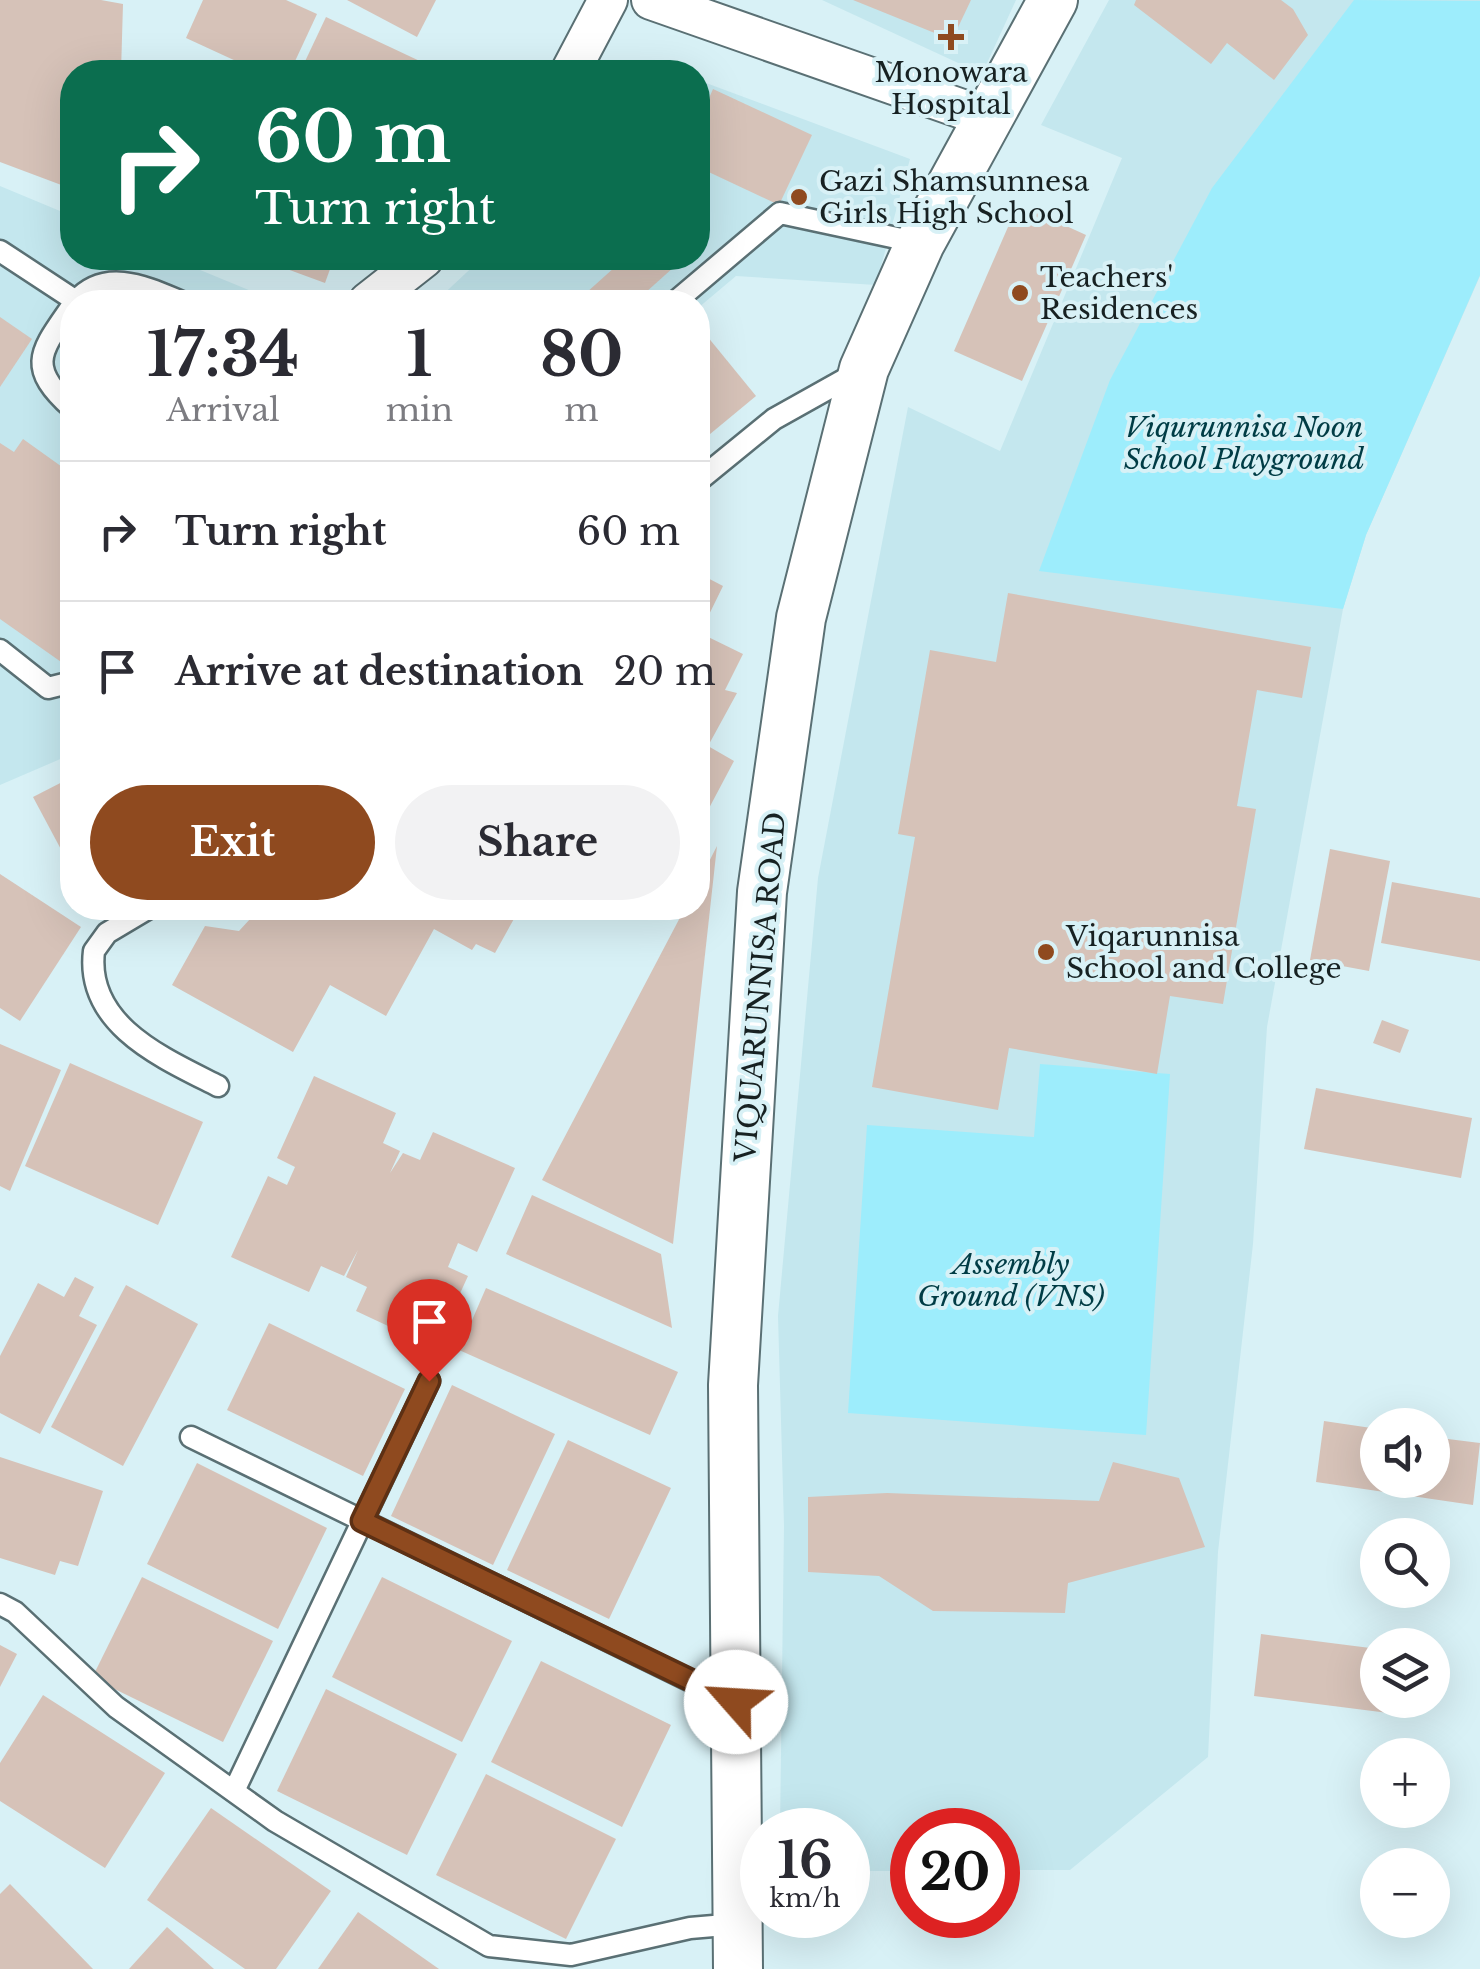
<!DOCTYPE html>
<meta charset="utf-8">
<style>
:root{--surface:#fff;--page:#f2f2f3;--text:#2b2b33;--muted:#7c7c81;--line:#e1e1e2;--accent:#8f4a1f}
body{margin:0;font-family:"Libre Baskerville",serif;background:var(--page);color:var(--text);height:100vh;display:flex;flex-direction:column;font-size:38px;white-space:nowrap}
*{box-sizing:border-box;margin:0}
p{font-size:32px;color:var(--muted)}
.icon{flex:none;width:55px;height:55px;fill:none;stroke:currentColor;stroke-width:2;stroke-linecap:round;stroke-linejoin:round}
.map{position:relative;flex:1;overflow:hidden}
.side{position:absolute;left:60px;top:290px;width:650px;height:630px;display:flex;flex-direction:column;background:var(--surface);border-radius:40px;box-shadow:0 10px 40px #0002}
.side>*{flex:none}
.hud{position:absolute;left:60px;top:60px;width:650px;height:210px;border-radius:40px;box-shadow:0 10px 40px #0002;background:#0b6e4f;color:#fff;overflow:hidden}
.tools{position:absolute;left:1360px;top:1408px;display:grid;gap:20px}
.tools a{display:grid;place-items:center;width:90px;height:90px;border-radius:50%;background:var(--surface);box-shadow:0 10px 40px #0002;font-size:50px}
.speed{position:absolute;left:740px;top:1808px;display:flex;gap:20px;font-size:50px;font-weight:700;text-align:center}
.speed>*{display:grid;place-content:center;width:130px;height:130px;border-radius:50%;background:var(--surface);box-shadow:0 10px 40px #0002;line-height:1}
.speed small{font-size:25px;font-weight:400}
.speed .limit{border:15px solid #d22;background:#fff;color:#111}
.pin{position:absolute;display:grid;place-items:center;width:85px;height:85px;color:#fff;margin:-102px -42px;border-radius:50% 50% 50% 0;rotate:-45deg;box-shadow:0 0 10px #0007}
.pin .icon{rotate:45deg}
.me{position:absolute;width:110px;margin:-55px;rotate:296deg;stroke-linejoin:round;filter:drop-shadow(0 0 8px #0008)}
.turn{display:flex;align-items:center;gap:35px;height:210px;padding:0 30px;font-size:45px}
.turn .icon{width:130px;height:130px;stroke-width:2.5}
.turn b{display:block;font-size:70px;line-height:85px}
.eta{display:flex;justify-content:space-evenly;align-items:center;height:170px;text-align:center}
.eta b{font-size:60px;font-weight:700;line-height:70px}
.cta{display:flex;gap:20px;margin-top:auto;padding:20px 30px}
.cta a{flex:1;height:115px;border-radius:60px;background:var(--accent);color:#fff;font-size:40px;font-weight:700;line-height:115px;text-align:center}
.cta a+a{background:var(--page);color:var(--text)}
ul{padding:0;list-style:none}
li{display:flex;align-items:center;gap:30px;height:140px;padding:0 30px;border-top:2px solid var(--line)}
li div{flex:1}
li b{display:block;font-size:38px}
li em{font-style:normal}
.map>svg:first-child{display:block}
</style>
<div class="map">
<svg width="1480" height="1969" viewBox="0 0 1480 1969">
<rect width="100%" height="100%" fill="#d8f1f6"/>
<g fill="#c4e7ee">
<polygon points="822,0 1016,0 982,74"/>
<polygon points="1109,0 1480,0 1480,276 1366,535 1343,609 1267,1027 1253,1244 1218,1552 1208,1757 1070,1870 998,1870 998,1830 912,1830 912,1871 848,1871 848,1830 780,1830 784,1526 778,1316 818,878 908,407 1000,451 1122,158 1041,125"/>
<polygon points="698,80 910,159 876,285 736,276 698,308 698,302 435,302 482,258 698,258"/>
<polygon points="0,186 72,216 72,258 171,258 278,302 72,302 72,754 0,785"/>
</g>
<g fill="#9dedfc">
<polygon points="1354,0 1480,1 1480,275 1366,535 1343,609 1039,571 1110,380 1212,188"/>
<polygon points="1040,1064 1170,1074 1146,1435 848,1413 867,1125 1034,1137"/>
</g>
<g fill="#d6c2b8">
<polygon points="0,0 101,0 123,4 121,72 72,72 72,189 0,162"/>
<polygon points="203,0 286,0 317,14 290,72 260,72 186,38"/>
<polygon points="347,0 436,0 417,37"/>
<polygon points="853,0 971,0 952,40"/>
<polygon points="1136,0 1281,0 1293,9 1308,35 1274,80 1227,43 1211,64 1134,5"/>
<polygon points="326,17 424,63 420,72 300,72"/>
<polygon points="713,89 812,135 779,205 698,167 698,123"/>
<polygon points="1018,204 1086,235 1022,381 954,351"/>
<polygon points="257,258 334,258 325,283"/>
<polygon points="625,258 684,258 635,302 576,302"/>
<polygon points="0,317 32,339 0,387"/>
<polygon points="698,325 756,396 698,444"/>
<polygon points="23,439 72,474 72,652 64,664 0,619 0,443 14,452"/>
<polygon points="698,573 723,586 700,633 743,654 725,690 737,693 708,746 734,761 698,829"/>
<polygon points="1008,593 1311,647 1302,698 1257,690 1237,806 1256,809 1223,1004 1170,996 1157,1074 1009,1048 998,1110 872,1087 915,837 898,834 930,650 996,662"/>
<polygon points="72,777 72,870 33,797"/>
<polygon points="717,846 673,1244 542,1180 685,908 698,908 698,883"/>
<polygon points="1330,849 1390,861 1369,971 1310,960"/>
<polygon points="0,874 81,927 20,1021 0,1008"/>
<polygon points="1392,882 1480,898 1480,961 1381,943"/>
<polygon points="260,908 520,908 495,953 476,944 472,950 434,929 386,1016 330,985 293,1052 172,985 205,926 239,931"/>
<polygon points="1382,1020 1409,1030 1400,1053 1373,1043"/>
<polygon points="0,1044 61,1070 10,1191 0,1186"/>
<polygon points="70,1063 203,1122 158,1225 25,1166"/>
<polygon points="314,1076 396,1113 383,1143 400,1151 390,1173 403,1153 420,1160 433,1132 515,1168 477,1252 458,1243 448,1267 468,1276 435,1348 356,1311 367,1287 346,1277 358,1250 344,1276 321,1266 309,1292 231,1257 268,1176 287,1185 295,1167 277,1158"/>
<polygon points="1316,1088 1472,1118 1461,1178 1304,1149"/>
<polygon points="532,1195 661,1254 672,1328 506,1254"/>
<polygon points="75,1277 94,1287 79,1316 97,1325 40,1434 0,1413 0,1356 38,1283 64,1297"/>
<polygon points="126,1285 198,1324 123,1466 51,1427"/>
<polygon points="486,1288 678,1372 650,1435 459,1350"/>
<polygon points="269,1323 405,1389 363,1476 227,1410"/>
<polygon points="452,1385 555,1434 493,1565 391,1516"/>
<polygon points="1324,1421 1378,1429 1378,1480 1432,1480 1432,1437 1480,1443 1473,1505 1316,1482"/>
<polygon points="568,1440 671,1488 609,1619 507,1570"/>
<polygon points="0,1457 103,1491 78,1566 60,1561 55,1575 0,1558"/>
<polygon points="1113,1462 1179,1478 1205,1547 1068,1583 1065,1613 933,1611 879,1576 808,1572 808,1497 887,1493 1099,1501"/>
<polygon points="197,1463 327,1528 278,1629 147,1564"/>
<polygon points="142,1577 273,1641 223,1742 92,1678"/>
<polygon points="382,1577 512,1641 462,1742 332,1677"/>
<polygon points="1261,1634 1378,1649 1378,1700 1414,1700 1412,1716 1254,1696"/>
<polygon points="0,1645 17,1654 0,1687"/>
<polygon points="541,1661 671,1725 622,1827 491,1762"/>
<polygon points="326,1689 457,1754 407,1855 277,1791"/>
<polygon points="43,1695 165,1773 105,1868 0,1801 0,1763"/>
<polygon points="486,1774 616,1839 566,1939 436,1875"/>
<polygon points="211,1808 331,1891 276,1969 245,1969 147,1900"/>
<polygon points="10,1884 93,1969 0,1969 0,1894"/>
<polygon points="358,1912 439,1969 318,1969"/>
<polygon points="167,1927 214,1969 129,1969"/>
</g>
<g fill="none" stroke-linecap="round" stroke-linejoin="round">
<g stroke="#5a7074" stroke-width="25">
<g id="service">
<polyline points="0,251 76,301"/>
<path d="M 75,302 C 105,267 146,287 182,302"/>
<polyline points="675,302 780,213 920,243"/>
<path d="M 72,306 C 41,351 25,366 72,408"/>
<polyline points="698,481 774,419 858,372"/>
<polyline points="0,650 48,688 72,682"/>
<path d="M 149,908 L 107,933 L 94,951 C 85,1025 163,1058 218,1086"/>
<polyline points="191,1437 734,1702"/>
<polyline points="0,1604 15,1612 116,1707 275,1821 489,1946 571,1955 690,1928 737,1924"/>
<polyline points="234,1791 429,1381"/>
</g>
</g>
<g stroke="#5a7074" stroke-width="42">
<g id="minor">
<polyline points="651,0 985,117"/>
<polyline points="570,72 608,0"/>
<polyline points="368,302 424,258"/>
</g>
</g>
<g stroke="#5a7074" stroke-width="52">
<polyline id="tertiary" points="738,1969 733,1385 762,892 801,618 864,369 920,243 1053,0"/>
</g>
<use href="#service" stroke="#fff" stroke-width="20"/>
<use href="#minor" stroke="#fff" stroke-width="38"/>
<use href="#tertiary" stroke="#fff" stroke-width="48"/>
</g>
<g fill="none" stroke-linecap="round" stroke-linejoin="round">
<g stroke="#5d3014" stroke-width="25">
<polyline id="route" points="429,1381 362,1521 736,1702"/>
</g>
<use href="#route" stroke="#8f4a1f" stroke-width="18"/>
</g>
<g fill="#8f4a1f" stroke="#d8f1f6" stroke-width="4">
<path d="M946 22h10v10h10v10h-10v10h-10v-10h-10v-10h10z"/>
<circle cx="799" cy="197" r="10"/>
<circle cx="1020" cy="293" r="10"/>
<circle cx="1046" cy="952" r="10"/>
</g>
<g text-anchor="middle" stroke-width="8" stroke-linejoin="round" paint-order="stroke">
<g font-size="28" fill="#172122" stroke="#d8f1f6" text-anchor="start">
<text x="951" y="82" text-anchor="middle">Monowara<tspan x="951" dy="32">Hospital</tspan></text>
<text x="819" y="191">Gazi Shamsunnesa<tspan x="819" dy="32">Girls High School</tspan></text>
<text x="1040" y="287">Teachers'<tspan x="1040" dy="32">Residences</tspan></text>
<text x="1066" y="946">Viqarunnisa<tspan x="1066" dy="32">School and College</tspan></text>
</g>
<g font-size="28" font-style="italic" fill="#003c45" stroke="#d8f1f6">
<text x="1244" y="437">Viqurunnisa Noon<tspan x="1244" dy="32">School Playground</tspan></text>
<text x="1011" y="1274">Assembly<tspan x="1011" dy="32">Ground (VNS)</tspan></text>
</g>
<g font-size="28" fill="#172122" stroke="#d8f1f6">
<text transform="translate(760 987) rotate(-85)" y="10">VIQUARUNNISA ROAD</text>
</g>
</g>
</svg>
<div class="tools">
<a><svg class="icon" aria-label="sound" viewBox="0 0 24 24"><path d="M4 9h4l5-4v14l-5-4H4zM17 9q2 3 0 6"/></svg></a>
<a><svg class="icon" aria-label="search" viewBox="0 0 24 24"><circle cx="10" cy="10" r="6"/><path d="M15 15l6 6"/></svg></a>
<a><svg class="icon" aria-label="layers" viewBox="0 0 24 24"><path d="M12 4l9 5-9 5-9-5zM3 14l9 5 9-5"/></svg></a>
<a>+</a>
<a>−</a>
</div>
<div class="speed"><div>16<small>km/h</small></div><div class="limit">20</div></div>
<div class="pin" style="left:429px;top:1381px;background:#d93025"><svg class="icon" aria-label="arrive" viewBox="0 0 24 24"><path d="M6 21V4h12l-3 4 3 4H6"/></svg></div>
<svg class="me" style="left:736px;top:1702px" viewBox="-20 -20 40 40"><circle r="19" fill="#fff"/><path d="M0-13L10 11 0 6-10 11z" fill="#8f4a1f"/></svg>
<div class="hud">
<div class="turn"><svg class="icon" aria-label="right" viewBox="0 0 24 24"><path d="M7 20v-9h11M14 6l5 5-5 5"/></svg><div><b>60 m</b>Turn right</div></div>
</div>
<section class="side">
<div class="eta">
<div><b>17:34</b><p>Arrival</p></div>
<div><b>1</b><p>min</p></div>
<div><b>80</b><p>m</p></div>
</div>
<ul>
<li><svg class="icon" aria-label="right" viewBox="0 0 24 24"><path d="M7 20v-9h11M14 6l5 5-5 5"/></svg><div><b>Turn right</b></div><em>60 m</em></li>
<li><svg class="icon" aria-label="arrive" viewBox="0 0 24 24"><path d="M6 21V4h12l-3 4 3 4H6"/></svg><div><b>Arrive at destination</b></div><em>20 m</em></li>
</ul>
<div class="cta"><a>Exit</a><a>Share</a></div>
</section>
</div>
